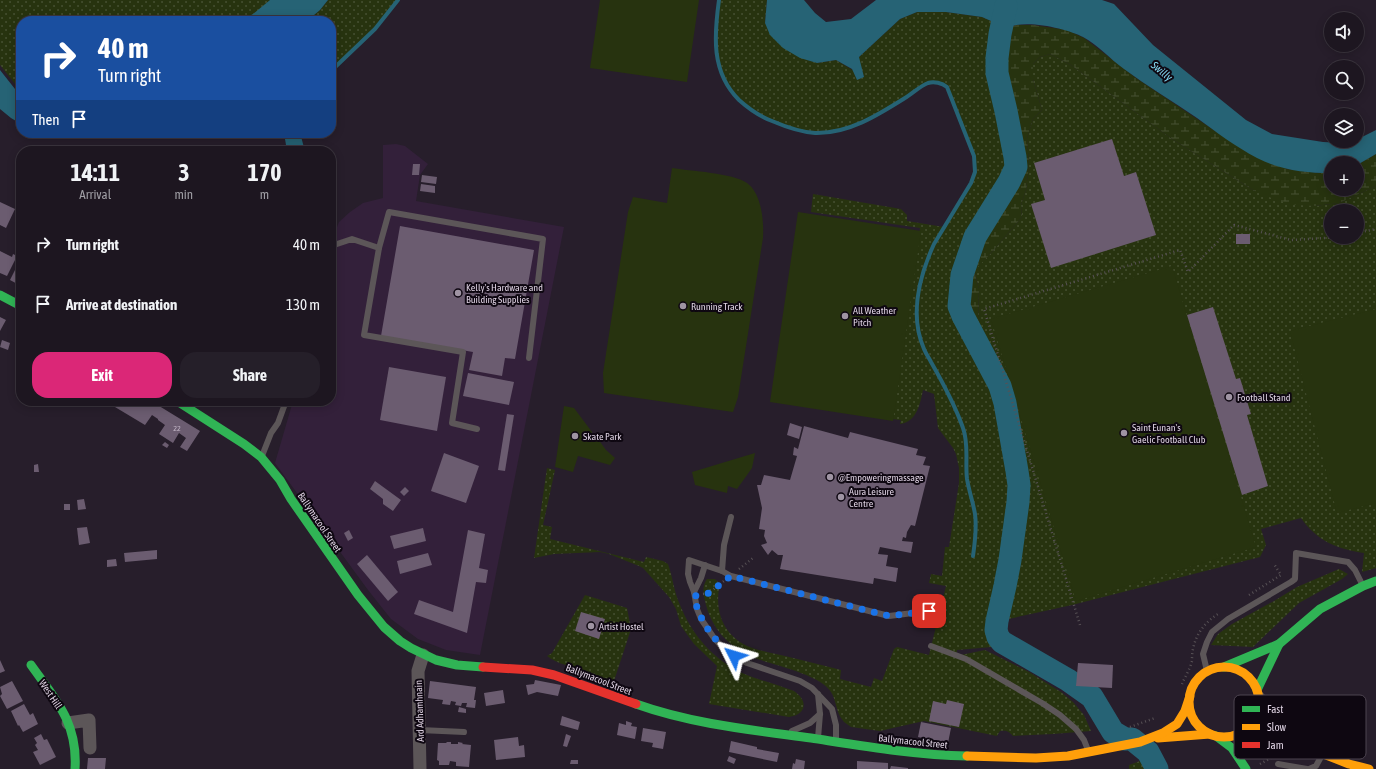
<!DOCTYPE html>
<meta charset="utf-8">
<style>
:root{--surface:#1d1620;--page:#251f29;--text:#f1f3f6;--muted:#a09fa5;--line:#3b353e;--accent:#db2777}
body{margin:0;font-family:"Asap Condensed",sans-serif;background:var(--page);color:var(--text);height:100vh;display:flex;flex-direction:column;font-size:15px;white-space:nowrap}
*{box-sizing:border-box;margin:0}
p{font-size:13px;color:var(--muted)}
.icon{flex:none;width:22px;height:22px;fill:none;stroke:currentColor;stroke-width:2;stroke-linecap:round;stroke-linejoin:round}
.map{position:relative;flex:1;overflow:hidden}
.panel{position:absolute;left:16px;top:146px;width:320px;height:260px;display:flex;flex-direction:column;background:var(--surface);border-radius:16px;box-shadow:0 2px 10px #0003,0 0 0 1px var(--line)}
.panel>*{flex:none}
.top-card{position:absolute;left:16px;top:16px;width:320px;height:122px;border-radius:16px;box-shadow:0 2px 10px #0003,0 0 0 1px var(--line);background:#1a4fa0;color:#fff;overflow:hidden}
.buttons{position:absolute;left:1324px;top:12px;display:grid;gap:8px}
.buttons a{display:grid;place-items:center;width:40px;height:40px;border-radius:50%;background:var(--surface);box-shadow:0 2px 10px #0003,0 0 0 1px var(--line);font-size:20px}
.pin{position:absolute;display:grid;place-items:center;width:34px;height:34px;color:#fff;margin:-17px;border-radius:8px;box-shadow:0 2px 6px #0006}
.me{position:absolute;width:44px;margin:-22px;rotate:310deg;stroke-linejoin:round;filter:drop-shadow(0 0 3px #0008)}
.turn{display:flex;align-items:center;gap:14px;height:84px;padding:0 16px;font-size:18px}
.turn .icon{width:52px;height:52px;stroke-width:2.5}
.turn b{display:block;font-size:28px;line-height:34px}
.then{display:flex;align-items:center;height:38px;padding:0 16px;background:#0003;gap:8px;font-size:15px}
.eta{display:flex;justify-content:space-evenly;align-items:center;height:68px;text-align:center}
.eta b{font-size:24px;font-weight:700;line-height:28px}
.cta{display:flex;gap:8px;margin-top:auto;padding:8px 16px}
.cta a{flex:1;height:46px;border-radius:16px;background:var(--accent);color:#fff;font-size:16px;font-weight:700;line-height:46px;text-align:center}
.cta a+a{background:var(--page);color:var(--text)}
ul{padding:0;list-style:none}
li{display:flex;align-items:center;gap:12px;height:60px;padding:0 16px}
li div{flex:1}
li b{display:block;font-size:15px}
li em{font-style:normal}
.map>svg:first-child{display:block}
</style>
<div class="map">
<svg width="1376" height="769" viewBox="0 0 1376 769">
<defs>
<pattern id="grass-dots" width="8" height="8" patternUnits="userSpaceOnUse"><rect width="8" height="8" fill="#27330f"/><path d="M2 2h.1M6 6h.1" fill="none" stroke="#465032" stroke-width="1.8" stroke-linecap="round"/></pattern>
<pattern id="wetland-marsh" width="20" height="14" patternUnits="userSpaceOnUse"><rect width="20" height="14" fill="#27330f"/><path d="M1 5h8M5 5V1M11 12h8M15 12V8" fill="none" stroke="#465032"/></pattern>
</defs>
<rect width="100%" height="100%" fill="#271e2b"/>
<polygon fill="#33203a" points="396,144 405,146 428,164 420,175 416,201 564,227 480,655 446,650 418,639 391,619 368,590 275,463 293,401 331,401 331,242 339,222 350,212 363,203 383,198 383,145"/>
<g fill="url(#grass-dots)" fill-rule="evenodd">
<polygon points="0,0 274,0 248,21 21,21 21,90 19,89 0,65"/>
<polygon points="328,0 398,0 375,29 331,71 331,21 307,21 320,10"/>
<path d="M 719,0 L 767,0 L 765,23 L 817,63 L 836,60 L 864,77 L 858,58 L 900,19 L 917,12 L 946,12 L 982,17 L 991,21 L 1000,31 L 997,58 L 997,73 L 1006,111 L 1015,157 L 1016,167 L 1009,182 L 975,237 L 962,275 L 960,290 L 959,306 L 987,361 L 986,344 L 979,331 L 978,321 L 979,289 L 974,270 L 992,252 L 1022,217 L 1021,205 L 1026,190 L 1029,165 L 1027,138 L 1033,119 L 1042,110 L 1033,79 L 1033,64 L 1040,57 L 1050,54 L 1071,65 L 1172,139 L 1253,190 L 1315,206 L 1339,203 L 1376,186 L 1376,568 L 1362,572 L 1364,553 C 1337,549 1317,541 1301,518 L 1261,529 L 1266,545 L 1260,557 L 1072,605 L 1004,620 L 1013,587 L 1023,530 L 1024,496 L 1019,486 C 1017,517 1012,548 1006,579 C 1003,598 993,618 998,637 L 992,647 L 957,650 L 956,656 L 985,650 L 1029,672 L 1061,692 L 1073,702 L 1084,715 L 1091,731 L 1053,734 L 1013,736 C 1009,731 1006,730 1000,731 L 997,736 L 924,721 L 880,731 L 851,727 L 844,722 L 841,718 C 836,710 836,700 831,692 C 820,674 772,665 752,657 C 727,646 711,627 705,601 C 703,593 702,586 707,579 L 715,579 L 720,584 C 714,609 722,634 747,646 C 759,651 773,653 785,656 C 804,661 823,665 841,670 L 840,679 L 871,687 L 874,678 L 882,681 L 894,649 L 897,647 L 929,655 L 946,586 L 929,583 L 931,574 L 942,576 L 945,547 L 949,547 L 959,483 L 959,468 L 956,454 L 953,448 L 938,428 L 934,394 L 923,390 C 920,404 917,422 900,424 L 901,420 L 891,419 L 920,228 L 811,212 L 813,194 L 901,209 L 907,215 L 907,221 L 944,227 C 951,216 974,183 975,171 C 977,154 955,106 947,88 C 942,83 934,81 928,83 C 920,86 909,95 902,100 C 877,116 847,133 815,133 C 800,132 786,127 772,121 C 759,116 749,109 739,100 C 711,72 714,36 719,0 ZM 1331,211 L 1357,211 L 1357,237 L 1331,237 Z"/>
<path d="M 547,468 L 555,470 L 543,525 L 552,527 L 550,539 L 644,562 L 646,557 L 663,561 L 668,564 C 673,578 674,592 680,605 C 692,635 713,659 742,673 C 754,678 767,682 780,686 C 784,688 790,689 794,691 C 809,701 806,715 789,717 L 709,704 L 717,666 L 694,644 L 681,626 L 676,609 L 669,597 L 643,568 L 639,566 L 609,554 L 600,552 L 554,554 L 534,558 Z"/>
<polygon points="1339,569 1348,574 1342,579 1299,603 1253,647 1211,645 1218,634 1232,624 1274,601 1297,587"/>
<path d="M 585,595 L 627,608 L 631,629 L 613,684 C 603,678 594,674 583,670 C 571,666 557,664 547,656 L 552,653 Z"/>
<polygon points="1140,761 1144,763 1146,769 1129,769 1129,765"/>
</g>
<polygon fill="url(#wetland-marsh)" points="1017,25 1033,25 1067,30 1084,38 1136,78 1224,137 1287,169 1319,173 1331,173 1331,189 1357,189 1357,165 1376,154 1376,186 1339,203 1315,206 1297,205 1276,200 1253,190 1172,139 1071,65 1050,54 1040,57 1033,64 1033,79 1042,110 1033,119 1027,138 1029,165 1026,190 1021,205 1022,217 992,252 974,271 979,289 978,321 979,331 986,344 988,362 963,316 959,306 960,290 962,275 975,237 1009,182 1016,167 1015,157 1006,111 997,73 997,58 1000,33 1004,28"/>
<g fill="#27330f">
<polygon points="600,0 699,0 687,82 590,68"/>
<path d="M 672,168 C 690,171 733,173 747,183 C 762,194 764,222 763,238 L 738,397 L 733,412 L 604,393 L 603,373 L 628,212 L 633,197 L 667,203 Z"/>
<polygon points="798,212 921,231 893,421 770,402"/>
<polygon points="1172,266 1256,547 1076,601 991,319"/>
<polygon points="1376,309 1376,503 1337,513 1290,331"/>
<polygon points="564,406 574,408 592,432 590,439 598,439 606,450 615,458 610,465 578,456 573,472 555,467"/>
<polygon points="755,453 752,468 737,489 728,486 727,493 695,485 692,472"/>
</g>
<g fill="#266375">
<polygon points="270,0 328,0 320,10 307,21 240,21 253,14"/>
<path d="M 767,0 L 804,0 L 815,13 L 826,22 L 851,19 L 876,0 L 1102,0 L 1114,4 L 1153,45 L 1246,120 L 1272,134 L 1323,142 L 1345,143 L 1357,141 L 1357,139 L 1364,136 L 1376,130 L 1376,154 L 1357,165 L 1357,163 L 1331,163 L 1331,173 C 1305,173 1281,170 1257,158 C 1236,147 1216,132 1197,118 C 1172,101 1147,86 1124,69 C 1110,59 1098,45 1083,37 C 1066,28 1012,15 1000,34 L 1000,31 L 991,21 L 982,17 L 946,12 L 917,12 L 900,19 L 859,57 L 864,77 L 857,80 L 852,69 L 836,60 L 817,63 L 800,58 L 783,48 L 770,35 L 765,23 Z"/>
<polygon points="0,70 15,89 21,92 21,124 11,118 0,109"/>
<polygon points="284,133 300,133 305,151 287,151"/>
</g>
<g fill="none" stroke-linecap="round" stroke-linejoin="round">
<g stroke="#266375" stroke-width="4">
<path d="M 719,0 C 714,36 711,72 739,100 C 749,109 759,116 772,121 C 786,127 800,132 815,133 C 848,134 878,115 905,98 C 912,94 920,86 928,83 C 934,81 942,83 947,87 L 974,156 L 975,172 L 971,183 L 934,244 C 919,277 909,315 924,349 C 926,354 929,358 931,362 C 943,383 955,405 963,428 C 969,444 965,462 967,479 C 969,491 973,502 975,514 C 977,528 975,542 973,556"/>
<polyline points="331,71 375,29 398,0"/>
</g>
<polyline stroke="#266375" stroke-width="23" points="1006,6 1000,34 997,58 997,73 1006,111 1015,157 1016,167 1009,182 975,237 962,275 959,306 963,316 1000,386 1005,403 1017,471 1019,485 1018,502 1010,560 1005,586 997,621 996,630 998,637 1002,642 1068,680 1092,697 1113,732 1125,739 1132,739 1148,752 1157,769"/>
</g>
<g fill="#6b5c70">
<polygon points="1112,139 1124,176 1136,172 1156,235 1051,268 1031,204 1045,200 1034,163"/>
<polygon points="413,164 420,164 419,175 412,175"/>
<polygon points="422,175 437,177 436,184 421,182"/>
<polygon points="421,184 435,186 435,193 420,191"/>
<polygon points="0,202 15,209 6,228 0,225"/>
<polygon points="400,226 534,250 515,359 505,358 502,376 469,370 473,352 381,336"/>
<rect x="1236" y="234" width="14" height="10"/>
<polygon points="0,251 12,257 13,254 17,256 7,276 0,273"/>
<polygon points="19,262 21,264 21,286 10,280"/>
<polygon points="1213,307 1236,379 1240,378 1251,414 1247,415 1268,486 1242,495 1187,315"/>
<polygon points="0,317 6,320 0,331"/>
<polygon points="2,340 10,343 8,350 0,347"/>
<polygon points="389,367 446,377 437,431 380,420"/>
<polygon points="468,373 514,382 509,405 463,396"/>
<polygon points="112,401 151,401 200,431 187,451 180,447 186,438 179,433 173,443 159,434 165,425 158,420 158,419 152,415 145,425 110,404"/>
<polygon points="507,414 514,415 505,471 498,470"/>
<polygon points="790,423 802,427 799,439 787,435"/>
<polygon points="804,426 848,438 850,432 918,449 916,455 926,457 923,465 930,466 915,526 911,525 907,532 906,538 903,537 902,541 913,542 911,553 880,547 878,554 888,555 886,566 898,568 896,582 874,578 873,584 780,569 783,555 778,555 772,550 768,555 761,545 767,543 764,536 765,530 759,529 762,508 757,485 761,485 764,475 790,480 797,456 793,455 794,447 798,449"/>
<polygon points="165,442 169,445 167,448 162,445"/>
<polygon points="444,453 479,466 466,503 431,491"/>
<polygon points="38,464 39,472 34,472 34,465"/>
<polygon points="375,481 401,500 393,511 383,504 383,499 370,489"/>
<polygon points="405,487 409,491 404,496 400,492"/>
<polygon points="84,499 86,509 78,510 77,500"/>
<rect x="64" y="504" width="6" height="6"/>
<polygon points="87,527 90,543 79,545 77,528"/>
<polygon points="423,528 426,541 394,549 390,536"/>
<polygon points="349,530 353,538 348,541 344,533"/>
<polygon points="468,530 485,534 479,568 488,570 486,583 476,582 467,633 414,614 419,600 453,612"/>
<polygon points="157,550 157,559 125,562 124,553"/>
<polygon points="428,553 432,565 400,574 397,561"/>
<polygon points="367,555 398,592 388,601 357,564"/>
<polygon points="116,559 117,566 107,567 107,560"/>
<polygon points="581,612 605,619 599,639 575,631"/>
<polygon points="0,660 5,671 0,673"/>
<polygon points="1078,663 1113,665 1112,688 1076,686"/>
<polygon points="535,680 561,685 558,696 537,692 528,695 526,685 534,684"/>
<polygon points="12,681 23,701 7,709 0,696 2,694 0,687"/>
<polygon points="430,681 476,687 474,700 476,700 475,708 466,707 467,703 462,703 461,706 455,705 456,702 451,701 450,705 442,704 443,700 428,698"/>
<polygon points="503,690 505,703 486,706 484,693"/>
<polygon points="947,700 964,704 959,727 929,721 933,701 946,704"/>
<polygon points="24,704 30,715 33,713 38,724 23,732 19,725 18,726 11,711"/>
<polygon points="459,707 466,709 466,713 458,712"/>
<polygon points="562,716 580,722 578,730 560,725"/>
<polygon points="626,721 632,723 631,726 637,727 635,739 617,735 619,723 626,725"/>
<polygon points="921,722 951,728 948,743 918,737"/>
<polygon points="643,728 666,732 663,749 652,747 653,743 641,741"/>
<polygon points="41,734 44,740 47,739 56,757 40,765 33,752 38,750 35,745 37,743 34,738"/>
<polygon points="566,734 571,736 567,747 563,746"/>
<polygon points="518,737 519,746 524,745 525,757 496,760 494,740"/>
<polygon points="731,741 757,747 757,749 779,753 777,762 729,752"/>
<polygon points="447,742 451,742 451,744 458,744 458,742 463,743 462,744 471,745 469,767 456,766 456,762 450,761 449,765 439,765 439,761 437,760 438,743 446,743"/>
<polygon points="729,756 736,759 734,764 727,761"/>
<polygon points="88,758 106,758 105,769 87,769"/>
<polygon points="796,759 805,761 804,769 792,769 793,763 795,764"/>
<polygon points="571,760 578,760 578,764 570,764"/>
<polygon points="857,761 888,763 888,769 857,769"/>
<polygon points="891,766 908,768 908,769 890,769"/>
</g>
<g fill="none" stroke-linecap="round" stroke-linejoin="round">
<g stroke="#575155" stroke-width="2.5" stroke-dasharray="1 3" stroke-linecap="butt">
<polyline points="1357,233 1376,229"/>
<polyline points="739,569 753,558"/>
<polyline points="703,594 709,593 724,581"/>
<polyline points="1249,595 1281,575 1274,564"/>
<polyline points="1080,625 984,309 1180,250 1188,272 1234,225 1291,240 1340,237"/>
<path d="M 1182,684 C 1185,677 1190,669 1192,661 C 1192,657 1192,653 1193,649 C 1196,634 1205,622 1218,614"/>
<polyline points="1130,727 1155,718"/>
<polyline points="1260,764 1271,758"/>
</g>
<g stroke="#5c5658" stroke-width="6">
<polyline points="331,246 352,239 379,248 364,335 463,352 452,423 477,429"/>
<polyline points="379,248 389,212 543,239 529,358"/>
<polyline points="262,456 271,433 278,423 286,401"/>
<polyline points="731,517 724,545 722,571 689,560 688,574 690,582 694,592 697,609 701,619 714,638 723,648 734,656 747,663 800,681 812,688 832,709 836,725 836,741"/>
<polyline points="722,571 731,576 889,616 929,611"/>
<polyline points="694,592 701,578 705,565"/>
<polyline points="931,646 966,659 1042,703 1060,715 1076,729 1084,740 1088,750"/>
<polyline points="1207,671 1203,654 1207,642 1212,632 1228,619 1291,582 1295,579 1296,553 1348,562 1355,570 1362,584"/>
<polyline points="818,694 820,714 818,738"/>
<polyline points="420,730 464,732"/>
<polyline points="792,731 810,723 820,714"/>
<polyline points="1278,764 1307,769"/>
<polyline points="1309,769 1316,766 1322,755"/>
</g>
<g stroke="#5c5658" stroke-width="13">
<polyline points="1259,698 1275,720 1286,731"/>
<polyline points="68,723 89,720 90,748"/>
<polyline points="420,769 418,671 423,655"/>
</g>
<g stroke="#30b455" stroke-width="9">
<polyline points="0,295 21,306"/>
<polyline points="177,401 244,444 261,457 280,480 291,499 358,595 384,627 400,641 411,648 436,660 457,665 483,667"/>
<path d="M 31,665 C 56,700 78,723 75,769"/>
<polyline points="1224,667 1279,644 1320,609 1363,586 1376,581"/>
<polyline points="1257,690 1279,644"/>
<path d="M 636,704 C 692,724 752,730 811,738 C 863,746 915,755 967,756"/>
<polyline points="1216,736 1232,748 1246,769"/>
</g>
<g stroke="#ff9f0a" stroke-width="9">
<circle cx="1224" cy="702" r="35"/>
<polyline points="1251,725 1274,728 1316,751 1349,764 1369,769"/>
<polyline points="1158,738 1210,734"/>
<polyline points="967,756 1036,758 1068,756 1140,742 1163,733 1177,724 1185,711 1190,696"/>
</g>
<polyline stroke="#e5322d" stroke-width="9" points="483,667 532,670 554,675 636,704"/>
</g>
<g fill="none" stroke-linecap="round" stroke-linejoin="round">
<path stroke="#1a73e8" stroke-width="7" stroke-dasharray="0 12.6" d="M 734,656 C 714,641 699,621 694,596 L 709,593 L 731,576 L 889,616 L 929,611"/>
</g>
<g fill="#9f94a3" stroke="#0e0711" stroke-width="1.5">
<circle cx="458" cy="293" r="4"/>
<circle cx="683" cy="306" r="4"/>
<circle cx="845" cy="316" r="4"/>
<circle cx="1229" cy="397" r="4"/>
<circle cx="1124" cy="433" r="4"/>
<circle cx="575" cy="436" r="4"/>
<circle cx="830" cy="477" r="4"/>
<circle cx="841" cy="497" r="4"/>
<circle cx="591" cy="626" r="4"/>
</g>
<g text-anchor="middle" stroke-width="4" stroke-linejoin="round" paint-order="stroke">
<g font-size="8" fill="#c2b5c6">
<text x="177" y="431">22</text>
</g>
<g font-size="10" fill="#dfd3e3" stroke="#0e0711" text-anchor="start">
<text x="466" y="291">Kelly's Hardware and<tspan x="466" dy="12">Building Supplies</tspan></text>
<text x="691" y="310">Running Track</text>
<text x="853" y="314">All Weather<tspan x="853" dy="12">Pitch</tspan></text>
<text x="1237" y="401">Football Stand</text>
<text x="1132" y="431">Saint Eunan's<tspan x="1132" dy="12">Gaelic Football Club</tspan></text>
<text x="583" y="440">Skate Park</text>
<text x="838" y="481">@Empoweringmassage</text>
<text x="849" y="495">Aura Leisure<tspan x="849" dy="12">Centre</tspan></text>
<text x="599" y="630">Artist Hostel</text>
</g>
<g font-size="10" fill="#dfd3e3" stroke="#0e0711">
<text transform="translate(320 522) rotate(56)" y="4">Ballymacool Street</text>
<text transform="translate(599 679) rotate(21)" y="4">Ballymacool Street</text>
<text transform="translate(51 694) rotate(56)" y="4">West Hill</text>
<text transform="translate(419 711) rotate(-92)" y="4">Ard Adhamhnain</text>
<text transform="translate(913 741) rotate(6)" y="4">Ballymacool Street</text>
</g>
<g font-size="11" font-style="italic" fill="#85dcf5" stroke="#0e0711">
<text transform="translate(1162 71) rotate(40)" y="4">Swilly</text>
</g>
</g>
<rect x="1234" y="695" width="132" height="64" rx="6" fill="#0e0711" stroke="#4d4450" stroke-width="1"/>
<rect x="1242" y="706" width="18" height="6" fill="#30b455"/>
<rect x="1242" y="724" width="18" height="6" fill="#ff9f0a"/>
<rect x="1242" y="742" width="18" height="6" fill="#e5322d"/>
<g font-size="11" fill="#dfd3e3">
<text x="1267" y="713">Fast</text>
<text x="1267" y="731">Slow</text>
<text x="1267" y="749">Jam</text>
</g>
</svg>
<div class="buttons">
<a><svg class="icon" aria-label="sound" viewBox="0 0 24 24"><path d="M4 9h4l5-4v14l-5-4H4zM17 9q2 3 0 6"/></svg></a>
<a><svg class="icon" aria-label="search" viewBox="0 0 24 24"><circle cx="10" cy="10" r="6"/><path d="M15 15l6 6"/></svg></a>
<a><svg class="icon" aria-label="layers" viewBox="0 0 24 24"><path d="M12 4l9 5-9 5-9-5zM3 14l9 5 9-5"/></svg></a>
<a>+</a>
<a>−</a>
</div>
<div class="pin" style="left:929px;top:611px;background:#d93025"><svg class="icon" aria-label="arrive" viewBox="0 0 24 24"><path d="M6 21V4h12l-3 4 3 4H6"/></svg></div>
<svg class="me" style="left:734px;top:656px" viewBox="-20 -20 40 40"><path d="M0-17L14 15 0 8-14 15z" fill="#1a73e8" stroke="#fff" stroke-width="4"/></svg>
<div class="top-card">
<div class="turn"><svg class="icon" aria-label="right" viewBox="0 0 24 24"><path d="M7 20v-9h11M14 6l5 5-5 5"/></svg><div><b>40 m</b>Turn right</div></div>
<div class="then">Then<svg class="icon" aria-label="arrive" viewBox="0 0 24 24"><path d="M6 21V4h12l-3 4 3 4H6"/></svg></div>
</div>
<section class="panel">
<div class="eta">
<div><b>14:11</b><p>Arrival</p></div>
<div><b>3</b><p>min</p></div>
<div><b>170</b><p>m</p></div>
</div>
<ul>
<li><svg class="icon" aria-label="right" viewBox="0 0 24 24"><path d="M7 20v-9h11M14 6l5 5-5 5"/></svg><div><b>Turn right</b></div><em>40 m</em></li>
<li><svg class="icon" aria-label="arrive" viewBox="0 0 24 24"><path d="M6 21V4h12l-3 4 3 4H6"/></svg><div><b>Arrive at destination</b></div><em>130 m</em></li>
</ul>
<div class="cta"><a>Exit</a><a>Share</a></div>
</section>
</div>
